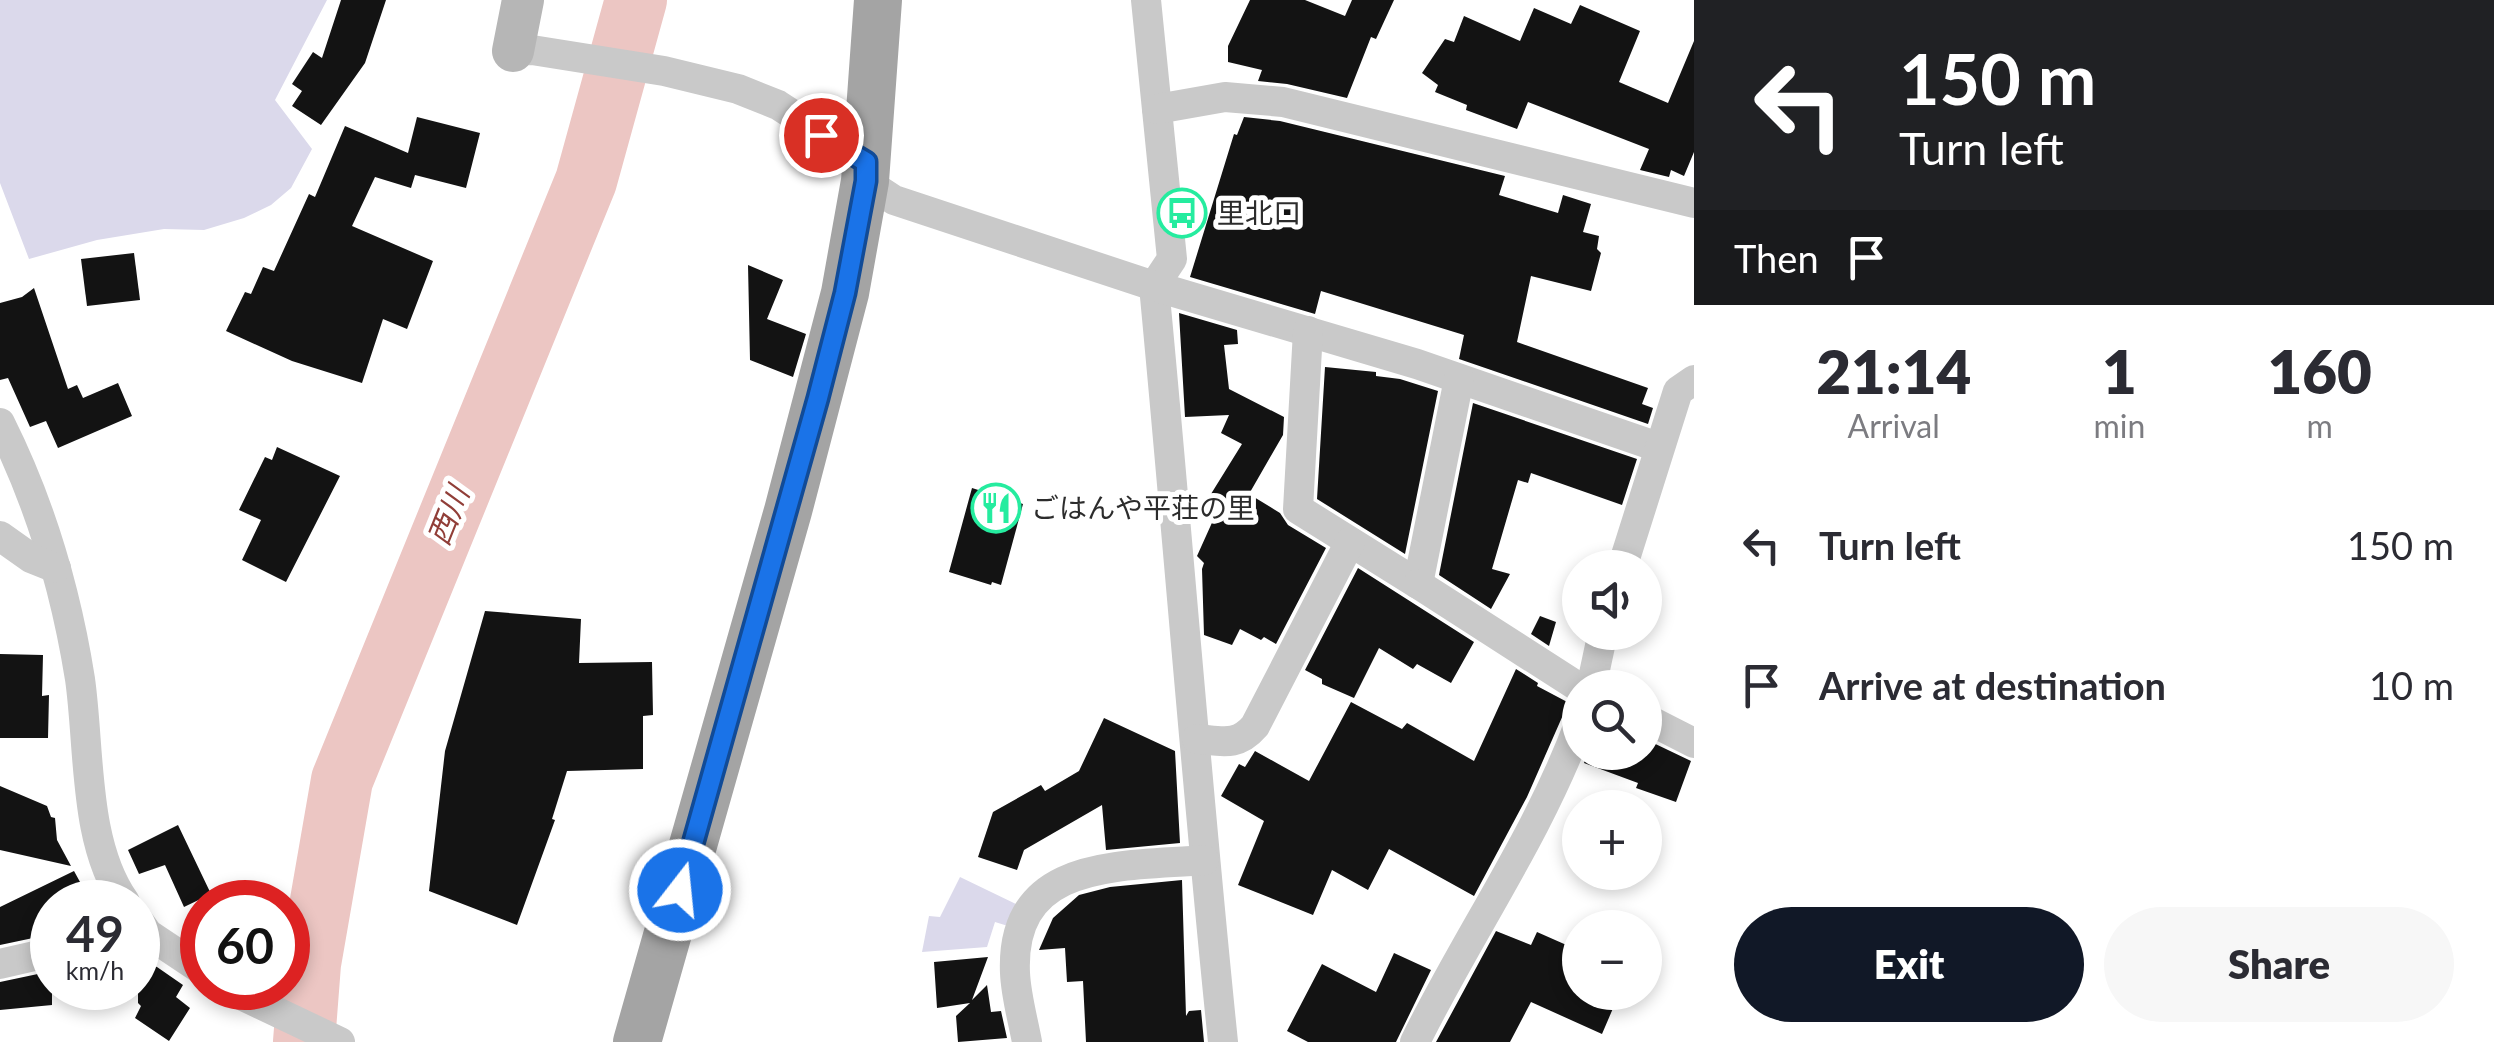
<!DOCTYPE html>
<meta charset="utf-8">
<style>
:root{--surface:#fff;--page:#f7f7f7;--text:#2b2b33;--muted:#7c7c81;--accent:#111827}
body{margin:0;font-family:Lato,"Noto Sans JP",sans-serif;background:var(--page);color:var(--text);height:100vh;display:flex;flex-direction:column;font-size:38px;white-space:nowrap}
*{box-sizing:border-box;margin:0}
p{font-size:32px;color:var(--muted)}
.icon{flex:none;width:55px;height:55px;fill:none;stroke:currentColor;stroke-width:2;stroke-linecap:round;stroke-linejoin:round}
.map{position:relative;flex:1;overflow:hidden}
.details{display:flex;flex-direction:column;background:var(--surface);width:800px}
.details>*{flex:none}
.banner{background:#202124;color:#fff;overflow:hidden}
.tools{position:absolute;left:1562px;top:550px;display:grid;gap:20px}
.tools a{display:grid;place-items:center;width:100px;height:100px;border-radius:50%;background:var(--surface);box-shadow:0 5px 15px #0003;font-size:50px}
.speed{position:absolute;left:30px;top:880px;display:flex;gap:20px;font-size:50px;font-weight:700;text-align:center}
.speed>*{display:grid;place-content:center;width:130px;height:130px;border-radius:50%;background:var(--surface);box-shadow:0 5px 15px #0003;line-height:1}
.speed small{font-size:25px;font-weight:400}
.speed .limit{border:15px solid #d22;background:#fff;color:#111}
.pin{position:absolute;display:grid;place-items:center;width:85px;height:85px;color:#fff;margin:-42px;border:5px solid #fff;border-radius:50%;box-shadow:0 2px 10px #0007}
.me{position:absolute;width:110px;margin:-55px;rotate:16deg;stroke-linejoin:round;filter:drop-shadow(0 0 8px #0008)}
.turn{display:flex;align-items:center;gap:35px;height:210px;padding:0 40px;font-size:45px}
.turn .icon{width:130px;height:130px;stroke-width:2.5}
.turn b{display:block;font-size:70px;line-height:85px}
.then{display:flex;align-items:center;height:95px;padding:0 40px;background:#0003;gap:20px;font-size:38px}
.eta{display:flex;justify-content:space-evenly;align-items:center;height:170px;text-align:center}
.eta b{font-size:60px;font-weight:800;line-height:70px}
.primary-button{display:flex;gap:20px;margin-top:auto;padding:20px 40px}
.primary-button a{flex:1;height:115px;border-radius:60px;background:var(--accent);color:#fff;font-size:40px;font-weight:800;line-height:115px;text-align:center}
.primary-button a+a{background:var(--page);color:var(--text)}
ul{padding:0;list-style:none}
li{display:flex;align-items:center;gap:30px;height:140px;padding:0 40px}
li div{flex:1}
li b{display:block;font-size:38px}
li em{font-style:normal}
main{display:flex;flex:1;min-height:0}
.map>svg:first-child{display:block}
</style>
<main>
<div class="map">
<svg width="1694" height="1042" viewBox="0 0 1694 1042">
<rect width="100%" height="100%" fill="#fff"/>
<g fill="#dbd9eb">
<polygon points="0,0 327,0 275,100 312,149 291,188 271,205 244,218 204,230 164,229 97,240 29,259 0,183"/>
<polygon points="960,877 1018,905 1008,926 995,922 987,947 922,952 929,916 940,917"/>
</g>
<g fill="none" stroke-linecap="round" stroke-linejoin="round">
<polyline stroke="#ecc6c3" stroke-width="62" points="304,1042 310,964 342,780 586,181 636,0"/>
</g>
<g fill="#131313">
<polygon points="341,0 386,0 365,63 321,125 292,106 302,91 292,84 313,52 322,58"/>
<polygon points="1250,0 1305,0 1345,16 1352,0 1394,0 1376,39 1371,37 1347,98 1287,84 1258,81 1262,70 1228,62 1228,46"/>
<polygon points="1580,5 1640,31 1619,82 1668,103 1694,41 1694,152 1684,176 1671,170 1669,177 1640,170 1649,149 1528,102 1517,129 1466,110 1467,105 1435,92 1438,85 1422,73 1445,39 1454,42 1464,16 1520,41 1534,8 1571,24"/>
<polygon points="417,117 480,133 466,188 415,175 411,188 375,177 352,226 433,261 407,329 383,319 362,383 292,361 226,331 245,292 251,294 263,267 274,271 309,194 315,197 345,126 408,153"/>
<polygon points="1244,117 1280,121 1505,176 1499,195 1558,213 1563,195 1591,204 1583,232 1599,236 1597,249 1601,253 1591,291 1531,276 1517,342 1648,388 1642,404 1653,408 1648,424 1459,359 1464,335 1321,291 1315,314 1190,277 1234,134 1237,135"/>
<polygon points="134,253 140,300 87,306 81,259"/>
<polygon points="748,265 783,280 767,319 806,334 793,377 750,360"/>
<polygon points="34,288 68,389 77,385 83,398 118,383 132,416 58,448 46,421 30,427 8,378 0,380 0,303 22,297"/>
<polygon points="1179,313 1237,330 1238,344 1224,345 1229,389 1284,417 1283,435 1249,494 1280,513 1288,525 1326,548 1276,644 1264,637 1261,640 1240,629 1232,645 1204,635 1202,569 1204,563 1197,556 1215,516 1208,512 1211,507 1206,502 1242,444 1221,433 1229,415 1185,417"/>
<polygon points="1325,367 1376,372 1376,376 1400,379 1438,391 1405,554 1317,499"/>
<polygon points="1473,403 1637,459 1622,505 1531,473 1528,483 1518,480 1492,569 1510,574 1491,609 1439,575"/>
<polygon points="277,447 340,476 286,582 242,560 261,520 239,510 265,457 272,460"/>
<polygon points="972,488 1023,504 1001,585 992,582 991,585 949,572"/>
<polygon points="1358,568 1474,642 1451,683 1417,664 1413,669 1379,648 1354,698 1322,684 1322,679 1305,670"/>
<polygon points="485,611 581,619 579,663 652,662 653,715 643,716 643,769 567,771 552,819 555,820 517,925 429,891 445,751"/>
<polygon points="1540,616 1556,622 1549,646 1531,634"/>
<polygon points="0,654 43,655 42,696 49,695 48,738 0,738"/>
<polygon points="1516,669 1538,683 1537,686 1571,704 1563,715 1527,797 1474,896 1389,849 1368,890 1332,870 1313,915 1238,885 1264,821 1221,796 1239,764 1245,767 1255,751 1309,781 1351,702 1402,729 1407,723 1474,761"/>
<polygon points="1104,718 1175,751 1180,843 1106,850 1102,805 1024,850 1017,870 978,857 993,812 1041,785 1045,791 1079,771"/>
<polygon points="1645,739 1691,761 1676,802 1636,788 1638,783 1584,763 1588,752 1645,752"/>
<polygon points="0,786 47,806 51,817 55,818 57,840 71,866 0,850"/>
<polygon points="178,825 211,894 184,907 165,865 139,874 128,850"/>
<polygon points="74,871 91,902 52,902 52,934 0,945 0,907"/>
<polygon points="1182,880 1186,1016 1189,1011 1201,1010 1204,1042 1086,1042 1083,981 1067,982 1065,948 1039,950 1053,918 1079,895 1110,887"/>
<polygon points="1496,931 1531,945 1537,932 1580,951 1580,992 1620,992 1602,1034 1531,1002 1510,1042 1436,1042"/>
<polygon points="1394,953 1431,970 1396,1042 1308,1042 1287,1031 1322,964 1376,992"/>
<polygon points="988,957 972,1000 987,985 991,1012 1001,1011 1007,1038 958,1042 956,1016 970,1003 937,1008 934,962"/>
<polygon points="138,960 157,967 183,985 176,997 190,1008 169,1041 135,1018 141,1006 138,1003"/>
<polygon points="52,971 52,1005 0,1010 0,982"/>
</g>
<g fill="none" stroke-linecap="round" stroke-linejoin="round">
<g stroke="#c9c9c9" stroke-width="30">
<path d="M 1146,0 L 1172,259 L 1154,286 C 1178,538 1197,791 1223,1042"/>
<polyline points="513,51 532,50 664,71 738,89 778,105 866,162"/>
<polyline points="1157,109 1225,97 1283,102 1694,203"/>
<polyline points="865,181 894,200 1154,286 1417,364 1658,447"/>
<polyline points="1308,331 1298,509 1418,584 1459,379"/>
<path d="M 0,423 C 40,503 66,591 80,679 C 90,749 83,843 125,902"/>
<polyline points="0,536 31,558 56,568"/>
<polyline points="1622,568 1678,391 1694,380"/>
<polyline points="1418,584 1580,688"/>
<polyline points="1591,688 1603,632"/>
<polyline points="1645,718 1694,743"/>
<path d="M 1197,739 C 1222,741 1237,747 1255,726 L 1350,542"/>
<polyline points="138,920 148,934 202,970"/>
<polyline points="0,964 52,952"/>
<polyline points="232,988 241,995 340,1042"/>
<path d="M 1027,1042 C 1023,1020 1016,996 1015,973 C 1010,858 1121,867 1204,860"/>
<path d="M 1415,1042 C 1468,934 1538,836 1580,722"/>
</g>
<polyline stroke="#b6b6b6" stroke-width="42" points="513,51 523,0"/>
<polyline stroke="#a4a4a4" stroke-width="48" points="637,1042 788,511 845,293 865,181 878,0"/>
</g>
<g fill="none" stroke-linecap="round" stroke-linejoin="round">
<g stroke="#114b97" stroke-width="25">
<polyline id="route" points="680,890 818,398 845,293 866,181 866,162 821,135"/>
</g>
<use href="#route" stroke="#1a73e8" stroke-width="18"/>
</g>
<defs>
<g id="bus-ring" transform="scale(2.5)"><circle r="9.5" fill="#fff" stroke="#25ec9f" stroke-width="1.5"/><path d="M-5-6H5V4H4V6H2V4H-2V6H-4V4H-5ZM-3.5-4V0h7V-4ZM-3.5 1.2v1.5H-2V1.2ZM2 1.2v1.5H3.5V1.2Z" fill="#25ec9f"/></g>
<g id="restaurant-ring" transform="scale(2.5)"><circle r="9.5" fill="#fff" stroke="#25ec9f" stroke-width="1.5"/><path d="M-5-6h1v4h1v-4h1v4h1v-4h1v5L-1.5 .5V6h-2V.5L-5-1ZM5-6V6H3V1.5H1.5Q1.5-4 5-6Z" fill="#25ec9f"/></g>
</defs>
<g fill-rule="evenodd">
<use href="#bus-ring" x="1182" y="213"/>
<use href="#restaurant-ring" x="996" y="508"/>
</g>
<g text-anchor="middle" stroke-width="10" stroke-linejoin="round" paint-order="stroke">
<g font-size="28" fill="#2c2c2c" stroke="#fff" text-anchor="start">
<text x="1217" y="223">里北口</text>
<text x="1031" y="518">ごはんや平荘の里</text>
</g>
<g font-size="30" font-style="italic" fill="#913e38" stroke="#fff">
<text transform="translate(449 516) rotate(-68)" y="10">西川</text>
</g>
</g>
</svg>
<div class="tools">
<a><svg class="icon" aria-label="sound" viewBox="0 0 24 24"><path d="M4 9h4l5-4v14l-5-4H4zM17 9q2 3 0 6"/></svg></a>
<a><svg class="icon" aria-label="search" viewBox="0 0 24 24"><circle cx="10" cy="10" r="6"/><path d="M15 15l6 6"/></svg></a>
<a>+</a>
<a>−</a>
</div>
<div class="speed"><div>49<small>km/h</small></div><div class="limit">60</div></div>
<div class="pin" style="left:821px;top:135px;background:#d93025"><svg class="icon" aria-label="arrive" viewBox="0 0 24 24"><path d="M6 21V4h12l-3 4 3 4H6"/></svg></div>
<svg class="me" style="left:680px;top:890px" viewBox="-20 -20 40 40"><circle r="17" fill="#1a73e8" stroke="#fff" stroke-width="3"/><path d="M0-11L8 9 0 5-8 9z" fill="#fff"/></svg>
</div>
<section class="details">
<div class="banner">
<div class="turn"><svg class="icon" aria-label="left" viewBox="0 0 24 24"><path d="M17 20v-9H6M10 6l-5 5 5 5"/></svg><div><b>150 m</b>Turn left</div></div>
<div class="then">Then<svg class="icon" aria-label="arrive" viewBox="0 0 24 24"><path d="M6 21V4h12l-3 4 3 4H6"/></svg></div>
</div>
<div class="eta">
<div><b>21:14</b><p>Arrival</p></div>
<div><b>1</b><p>min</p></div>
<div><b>160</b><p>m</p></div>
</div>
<ul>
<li><svg class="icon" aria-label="left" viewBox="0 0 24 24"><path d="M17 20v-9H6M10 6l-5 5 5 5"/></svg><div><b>Turn left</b></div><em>150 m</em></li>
<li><svg class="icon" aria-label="arrive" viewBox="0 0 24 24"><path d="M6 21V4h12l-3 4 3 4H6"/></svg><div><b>Arrive at destination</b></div><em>10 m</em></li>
</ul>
<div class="primary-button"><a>Exit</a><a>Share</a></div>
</section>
</main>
